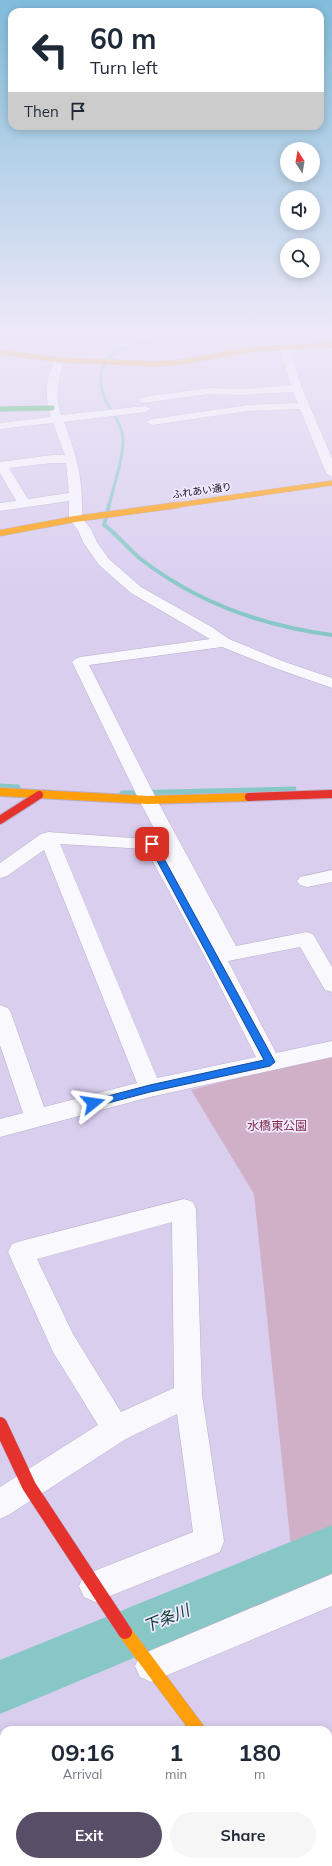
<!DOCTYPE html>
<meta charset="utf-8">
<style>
:root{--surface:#fff;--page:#f6f6f7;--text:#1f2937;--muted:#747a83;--accent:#584e67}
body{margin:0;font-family:Mulish,"Noto Sans JP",sans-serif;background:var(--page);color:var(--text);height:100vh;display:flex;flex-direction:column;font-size:15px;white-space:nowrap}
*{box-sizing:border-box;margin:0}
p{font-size:13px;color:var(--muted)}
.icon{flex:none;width:22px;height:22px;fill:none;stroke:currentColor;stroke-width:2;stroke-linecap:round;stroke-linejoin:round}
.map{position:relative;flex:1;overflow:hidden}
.sheet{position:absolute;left:0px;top:1726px;width:332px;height:140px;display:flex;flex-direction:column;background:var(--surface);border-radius:12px 12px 0 0;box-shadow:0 2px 10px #0003}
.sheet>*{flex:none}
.guide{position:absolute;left:8px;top:8px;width:316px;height:122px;border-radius:12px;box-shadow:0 2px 10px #0003;background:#fff;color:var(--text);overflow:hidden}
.needle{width:26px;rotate:348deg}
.buttons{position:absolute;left:280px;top:142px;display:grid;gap:8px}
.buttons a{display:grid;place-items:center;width:40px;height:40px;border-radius:50%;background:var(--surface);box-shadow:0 2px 10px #0003;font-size:20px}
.pin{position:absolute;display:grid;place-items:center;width:34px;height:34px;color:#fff;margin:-17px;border-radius:8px;box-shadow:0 2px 6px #0006}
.me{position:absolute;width:44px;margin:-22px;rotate:75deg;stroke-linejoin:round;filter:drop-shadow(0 0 3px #0008)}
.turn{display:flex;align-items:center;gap:14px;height:84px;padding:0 16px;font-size:18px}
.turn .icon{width:52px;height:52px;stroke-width:2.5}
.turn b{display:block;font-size:28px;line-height:34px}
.then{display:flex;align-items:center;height:38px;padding:0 16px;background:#0003;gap:8px;font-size:15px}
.eta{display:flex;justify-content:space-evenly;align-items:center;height:68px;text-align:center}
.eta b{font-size:24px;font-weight:700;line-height:28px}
.action{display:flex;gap:8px;margin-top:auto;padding:8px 16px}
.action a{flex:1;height:46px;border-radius:24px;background:var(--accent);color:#fff;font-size:16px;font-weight:700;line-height:46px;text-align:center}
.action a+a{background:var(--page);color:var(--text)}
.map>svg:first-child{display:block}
</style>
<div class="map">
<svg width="332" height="1866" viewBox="0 0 332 1866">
<rect width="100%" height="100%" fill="#daceef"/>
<polygon fill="#d0b0c6" points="332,1053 332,1552 293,1566 254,1194 191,1090"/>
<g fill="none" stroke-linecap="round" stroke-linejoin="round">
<g stroke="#87c8c6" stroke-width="3">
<polyline points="312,334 332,335"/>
<path d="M 109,506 C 113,487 127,448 122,432 C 117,414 101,402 101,382 C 100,373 104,361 112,355 C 148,330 263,335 309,334"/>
</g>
<path stroke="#87c8c6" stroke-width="4" d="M 109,505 L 104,525 C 118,535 128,549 142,560 C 198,603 263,626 332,635"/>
<g stroke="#87c8c6" stroke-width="5">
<polyline points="0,786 18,787"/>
<polyline points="122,793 294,789"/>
</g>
<polygon fill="#87c8c6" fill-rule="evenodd" points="332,1525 332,1575 0,1714 0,1660"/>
<g stroke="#b8afc9" stroke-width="1">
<g id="street">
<polygon points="284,344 289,347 302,388 332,458 332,477 326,473 300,409 248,411 152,425 146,422 152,419 248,405 298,403 293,392 243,395 209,394 143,403 138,400 143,397 209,388 243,389 291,385 279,347"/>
<path d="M 60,357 L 65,360 C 58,380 55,395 61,415 L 145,406 L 151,409 L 145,412 L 64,422 C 78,460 83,478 82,518 L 91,529 L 97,542 L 109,559 L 141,587 L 210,626 L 229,639 L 285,662 L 332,678 L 332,688 L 275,668 L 222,647 L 89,665 L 157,800 L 236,946 L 306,932 L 313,934 L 332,967 L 332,992 L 325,990 L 300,947 L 228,961 L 276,1053 L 332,1041 L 332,1057 L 150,1097 L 0,1137 L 0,1119 L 23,1113 L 0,1045 L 0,1005 L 8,1008 L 11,1013 L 44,1107 L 137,1083 L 44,850 L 7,876 L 0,878 L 0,863 L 41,834 L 48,832 L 159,840 L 174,866 L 139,800 L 72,662 L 75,659 L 80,657 L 210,639 L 131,593 L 99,565 L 83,542 L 78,530 L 69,519 L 69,501 L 0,511 L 0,503 L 16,501 L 0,473 L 0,462 L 52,455 L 65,455 L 53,423 L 0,429 L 0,423 L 51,417 C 45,398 45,384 52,366 C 54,361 55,358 60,357 ZM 52,463 L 66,463 L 69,493 L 28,499 L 9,468 ZM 60,844 L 146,849 L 205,957 L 256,1057 L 157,1078 Z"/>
<polygon points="332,870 332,882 307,887 300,885 297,881 300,877"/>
<path d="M 184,1199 L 193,1202 L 196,1209 L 202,1395 L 224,1541 L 220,1552 L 95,1602 L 84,1597 L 79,1586 L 84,1575 L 193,1532 L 177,1414 L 126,1439 L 10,1514 L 0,1519 L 0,1487 L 98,1425 L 53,1352 L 8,1252 L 12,1244 L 21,1241 ZM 172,1222 L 174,1388 L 121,1412 L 73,1334 L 37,1259 Z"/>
<polygon points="332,1574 332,1606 151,1682 140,1677 135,1666 140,1655"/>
</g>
</g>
<g stroke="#b8afc9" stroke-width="5.5">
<polyline id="fast" points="0,409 52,408"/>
</g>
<g stroke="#b8afc9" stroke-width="5.5">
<g id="slow-far3">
<polyline points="0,352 60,360 158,364 181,362 254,349 332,345"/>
<polyline points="171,506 332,483"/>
</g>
</g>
<g stroke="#b8afc9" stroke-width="7">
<polyline id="slow-far2" points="0,533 75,519 178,505"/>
</g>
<g stroke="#b8afc9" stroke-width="10">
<polyline id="slow-far1" points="0,792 148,800 249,797"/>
</g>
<g stroke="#b8afc9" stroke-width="15">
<polyline id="slow" points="125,1632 198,1730"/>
</g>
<g stroke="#b8afc9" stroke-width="10">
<g id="jam-far1">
<polyline points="249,797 332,794"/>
<polyline points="0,820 39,795"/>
</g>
</g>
<g stroke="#b8afc9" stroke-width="15">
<g id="jam">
<polyline points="0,1424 29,1486 125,1632"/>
<polyline points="297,1862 300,1866"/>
</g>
</g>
<use href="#street" fill="#f9f8fd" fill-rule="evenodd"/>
<use href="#fast" stroke="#30b455" stroke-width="5"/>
<use href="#slow-far3" stroke="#ff9f0a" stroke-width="5"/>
<use href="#slow-far2" stroke="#ff9f0a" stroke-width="6"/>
<use href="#slow-far1" stroke="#ff9f0a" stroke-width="8"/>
<use href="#slow" stroke="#ff9f0a" stroke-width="14"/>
<use href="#jam-far1" stroke="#e5322d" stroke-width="8"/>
<use href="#jam" stroke="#e5322d" stroke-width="14"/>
</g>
<linearGradient id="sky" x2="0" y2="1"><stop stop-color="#81bcda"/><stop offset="0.56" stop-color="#eee9f8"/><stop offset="1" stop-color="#eee9f8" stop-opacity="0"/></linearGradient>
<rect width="332" height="595" fill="url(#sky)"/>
<polygon fill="#1a73e8" stroke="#114b97" points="152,841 156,844 275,1062 270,1066 150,1092 93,1107 89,1106 88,1103 89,1101 150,1085 264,1060 148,844"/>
<g text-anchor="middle" stroke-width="3.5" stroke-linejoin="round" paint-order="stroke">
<g font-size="10" fill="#12091e" stroke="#f0eafd">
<text transform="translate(202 490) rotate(-8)" y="4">ふれあい通り</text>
</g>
<g font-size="12" fill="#832b4b" stroke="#f0eafd">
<text x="277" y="1130">水橋東公園</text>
</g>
<g font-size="16" font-style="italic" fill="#0b3933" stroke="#f0eafd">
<text transform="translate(166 1618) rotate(-22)" y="6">下条川</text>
</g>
</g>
</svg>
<div class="buttons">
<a><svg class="needle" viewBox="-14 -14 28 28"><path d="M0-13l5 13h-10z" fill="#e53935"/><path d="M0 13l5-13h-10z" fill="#747a83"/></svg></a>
<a><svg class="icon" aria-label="sound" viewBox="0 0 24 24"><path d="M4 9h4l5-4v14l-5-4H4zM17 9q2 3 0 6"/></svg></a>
<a><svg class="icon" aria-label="search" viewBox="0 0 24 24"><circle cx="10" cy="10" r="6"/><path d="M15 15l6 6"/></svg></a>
</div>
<div class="pin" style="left:152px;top:844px;background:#d93025"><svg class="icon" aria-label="arrive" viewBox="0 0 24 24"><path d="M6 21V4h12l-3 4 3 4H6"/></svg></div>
<svg class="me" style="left:93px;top:1103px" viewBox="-20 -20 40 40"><path d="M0-17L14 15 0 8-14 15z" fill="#1a73e8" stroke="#fff" stroke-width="4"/></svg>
<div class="guide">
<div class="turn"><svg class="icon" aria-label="left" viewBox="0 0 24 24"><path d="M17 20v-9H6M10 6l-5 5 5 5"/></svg><div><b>60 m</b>Turn left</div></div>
<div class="then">Then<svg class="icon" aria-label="arrive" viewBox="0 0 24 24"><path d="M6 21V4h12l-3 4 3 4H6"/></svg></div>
</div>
<section class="sheet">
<div class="eta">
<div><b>09:16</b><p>Arrival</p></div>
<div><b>1</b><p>min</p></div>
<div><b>180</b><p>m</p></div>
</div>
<div class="action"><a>Exit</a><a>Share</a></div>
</section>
</div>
